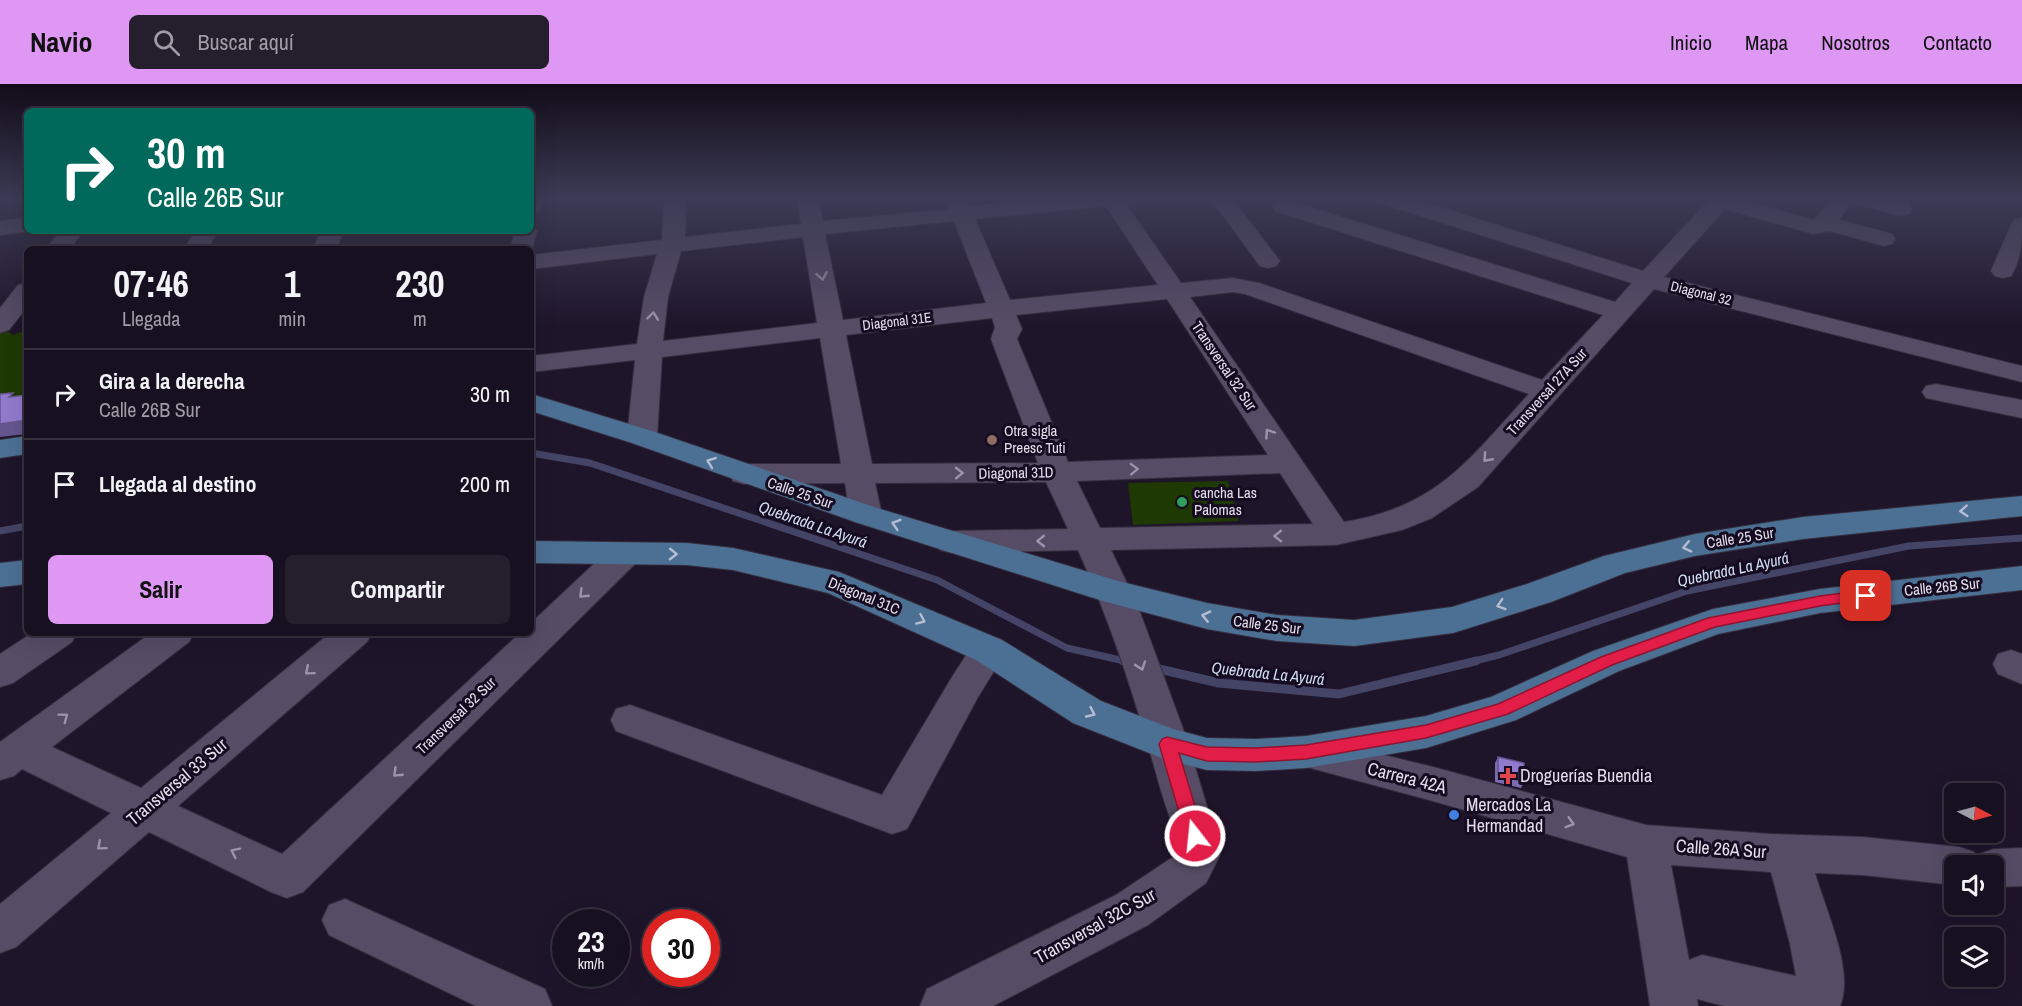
<!DOCTYPE html>
<html lang="es">
<meta charset="utf-8">
<style>
:root{--surface:#171020;--page:#241e2d;--text:#f1f3f6;--muted:#9e9da5;--line:#36303e;--accent:#de98f3}
body{margin:0;font-family:"Archivo Narrow",sans-serif;background:var(--page);color:var(--text);height:100vh;display:flex;flex-direction:column;font-size:22px;white-space:nowrap}
*{box-sizing:border-box;margin:0}
p{font-size:20px;color:var(--muted)}
.icon{flex:none;width:33px;height:33px;fill:none;stroke:currentColor;stroke-width:2;stroke-linecap:round;stroke-linejoin:round}
.map{position:relative;flex:1;overflow:hidden}
.side{position:absolute;left:24px;top:162px;width:510px;height:390px;display:flex;flex-direction:column;background:var(--surface);border-radius:9px;box-shadow:0 6px 24px #0002,0 0 0 2px var(--line)}
.side>*{flex:none}
.guide{position:absolute;left:24px;top:24px;width:510px;height:126px;border-radius:9px;box-shadow:0 6px 24px #0002,0 0 0 2px var(--line);background:#00695c;color:#fff;overflow:hidden}
.needle{width:39px;rotate:96deg}
.tools{position:absolute;left:1944px;top:699px;display:grid;gap:12px}
.tools a{display:grid;place-items:center;width:60px;height:60px;border-radius:9px;background:var(--surface);box-shadow:0 6px 24px #0002,0 0 0 2px var(--line);font-size:30px}
.speed{position:absolute;left:552px;top:825px;display:flex;gap:12px;font-size:30px;font-weight:700;text-align:center}
.speed>*{display:grid;place-content:center;width:78px;height:78px;border-radius:50%;background:var(--surface);box-shadow:0 6px 24px #0002,0 0 0 2px var(--line);line-height:1}
.speed small{font-size:15px;font-weight:400}
.speed .limit{border:9px solid #d22;background:#fff;color:#111}
.pin{position:absolute;display:grid;place-items:center;width:51px;height:51px;color:#fff;margin:-26px;border-radius:12px;box-shadow:0 3px 9px #0006}
.me{position:absolute;width:66px;margin:-33px;rotate:344deg;stroke-linejoin:round;filter:drop-shadow(0 0 4px #0008)}
.turn{display:flex;align-items:center;gap:21px;height:126px;padding:0 24px;font-size:27px}
.turn .icon{width:78px;height:78px;stroke-width:2.5}
.turn b{display:block;font-size:42px;line-height:51px}
.eta{display:flex;justify-content:space-evenly;align-items:center;height:102px;text-align:center}
.eta b{font-size:36px;font-weight:800;line-height:42px}
.action{display:flex;gap:12px;margin-top:auto;padding:12px 24px}
.action a{flex:1;height:69px;border-radius:9px;background:var(--accent);color:#111;font-size:24px;font-weight:800;line-height:69px;text-align:center}
.action a+a{background:var(--page);color:var(--text)}
ul{padding:0;list-style:none}
li{display:flex;align-items:center;gap:18px;height:90px;padding:0 24px;border-top:2px solid var(--line)}
li div{flex:1}
li b{display:block;font-size:22px}
li em{font-style:normal}
header{display:flex;align-items:center;gap:36px;box-sizing:border-box;height:84px;padding:0 30px;background:var(--accent);color:#111}
header strong{font-size:28px}
nav{display:flex;gap:33px;margin-inline-start:auto;font-size:21px}
.search{width:420px;height:54px;background:var(--page);display:flex;align-items:center;gap:15px;box-sizing:border-box;padding:0 21px;border-radius:9px;color:var(--muted);font-size:22px}
.map>svg:first-child{display:block}
</style>
<header>
<strong>Navio</strong>
<div class="search"><svg class="icon" aria-label="search" viewBox="0 0 24 24"><circle cx="10" cy="10" r="6"/><path d="M15 15l6 6"/></svg>Buscar aquí</div>
<nav><a>Inicio</a><a>Mapa</a><a>Nosotros</a><a>Contacto</a></nav>
</header>
<div class="map">
<svg width="2022" height="922" viewBox="0 0 2022 922">
<rect width="100%" height="100%" fill="#1f152b"/>
<g fill="#1e3901">
<polygon points="4,245 13,251 27,246 27,320 0,323 0,250"/>
<polygon points="1228,397 1239,437 1133,441 1128,399"/>
</g>
<g fill="none" stroke-linecap="round" stroke-linejoin="round">
<g stroke="#444467" stroke-width="7">
<polyline points="531,369 590,379 937,496 1067,564 1129,578"/>
<polyline points="0,447 27,442"/>
<polyline points="1470,578 1499,571 1687,507 1909,462 2022,454"/>
</g>
<g stroke="#444467" stroke-width="9">
<polyline points="1123,577 1129,578"/>
<polyline points="1155,584 1219,599 1339,610 1476,577"/>
</g>
<g stroke="#352e3e" stroke-width="2">
<g id="minor">
<polygon points="531,113 544,113 539,127 531,129"/>
<path d="M 664,113 L 686,113 L 685,153 L 801,140 L 796,113 L 818,113 L 823,137 L 949,125 L 944,113 L 966,113 L 970,122 L 1059,113 L 1137,113 L 1135,118 L 1126,120 L 1181,199 L 1233,194 L 1259,199 L 1542,296 L 1603,231 L 1275,127 L 1272,122 L 1275,117 L 1283,115 L 1291,117 L 1615,218 L 1632,199 L 1377,118 L 1375,113 L 1408,113 L 1643,187 L 1712,113 L 1734,113 L 1814,136 L 1833,113 L 1881,113 L 1909,120 L 1912,125 L 1909,130 L 1901,132 L 1851,119 L 1839,136 L 1892,150 L 1895,155 L 1892,160 L 1884,162 L 1830,147 L 1813,150 L 1725,125 L 1664,193 L 2022,282 L 2022,298 L 1654,205 L 1478,403 L 1432,434 L 1402,446 L 1336,461 L 1111,466 L 1137,520 L 1185,650 L 1216,752 L 1220,771 L 1206,799 L 1148,841 L 993,922 L 920,922 L 927,905 L 1116,811 L 1176,771 C 1177,748 1165,722 1159,700 C 1137,620 1112,541 1078,466 L 952,469 L 940,466 L 936,458 L 940,450 L 952,447 L 1068,445 L 1046,398 L 875,399 L 882,431 L 877,438 L 866,441 L 855,438 L 850,431 L 845,399 L 744,400 L 733,397 L 729,390 L 733,383 L 744,380 L 841,380 L 820,254 L 662,273 L 657,353 L 652,359 L 642,362 L 632,359 L 627,353 L 635,276 L 531,288 L 531,272 L 637,260 L 644,213 L 657,170 L 531,185 L 531,171 L 662,156 ZM 1106,122 L 1158,201 L 1010,216 L 975,135 ZM 954,137 L 986,219 L 843,236 L 825,150 ZM 803,153 L 817,239 L 663,257 L 668,213 L 681,167 ZM 1233,208 L 1245,210 L 1529,310 C 1469,375 1438,423 1344,438 L 1190,213 ZM 1167,215 L 1268,371 L 1068,378 L 1017,255 L 1022,245 L 1016,231 ZM 992,234 L 995,243 L 991,255 L 1038,379 L 872,380 L 846,251 ZM 1280,389 L 1313,440 L 1100,444 L 1077,397 Z"/>
<polygon points="1215,113 1231,113 1280,177 1276,182 1268,184 1260,182 1212,117"/>
<polygon points="27,134 27,147 30,147 0,151 0,137"/>
<path d="M 2022,134 C 2022,155 2022,174 2011,192 L 2003,194 L 1995,192 L 1991,187 L 2011,141 L 2014,136 Z"/>
<polygon points="531,141 537,147 531,169 531,165 510,165 515,147 531,147"/>
<polygon points="60,147 83,147 70,165 46,165"/>
<polygon points="195,147 217,147 208,165 184,165"/>
<polygon points="321,147 343,147 337,165 313,165"/>
<polygon points="27,199 27,223 9,246 0,249 0,224 18,201"/>
<polygon points="1936,300 2022,316 2022,334 1926,314 1922,308 1926,302"/>
<polygon points="625,459 637,462 642,470 637,478 303,808 287,814 271,808 149,748 16,863 0,869 0,820 111,729 22,685 14,692 0,696 0,658 151,549 194,549 189,558 52,663 141,704 330,549 372,549 367,558 178,722 282,770 520,549 531,549 531,539 613,462"/>
<polygon points="32,549 77,549 72,558 13,599 0,603 0,570"/>
<polygon points="989,553 1002,556 1007,566 978,613 907,745 892,750 616,647 611,636 616,625 630,621 882,711 952,593 976,556"/>
<polygon points="2011,566 2022,570 2022,600 1998,590 1993,580 1998,570"/>
<path d="M 1306,652 L 1433,683 L 1646,741 L 1771,750 L 1863,753 L 1959,763 L 1974,768 L 1977,774 L 1979,770 L 1994,765 L 2022,764 L 2022,802 L 1994,803 L 1994,782 L 1954,782 L 1954,801 L 1863,791 L 1815,789 C 1825,825 1855,887 1840,922 L 1724,922 L 1697,915 L 1698,922 L 1650,922 L 1627,773 L 1433,717 L 1292,679 L 1286,668 L 1292,657 ZM 1671,781 L 1771,788 L 1790,860 L 1796,892 L 1702,871 L 1689,876 Z"/>
<polygon points="345,815 545,905 552,922 476,922 329,851 322,836 329,821"/>
</g>
</g>
<g stroke="#352e3e" stroke-width="2">
<g id="major">
<polygon points="531,310 652,347 877,424 1118,497 1207,519 1277,531 1354,536 1452,523 1527,500 1604,472 1695,450 1803,433 2022,412 2022,432 1803,455 1695,472 1625,489 1551,518 1453,549 1354,562 1277,557 1207,545 1103,517 855,438 632,359 531,327"/>
<polygon points="27,352 27,370 0,374 0,356"/>
<polygon points="531,457 687,459 733,464 839,488 1002,556 1101,617 1173,645 1207,654 1256,655 1306,652 1426,632 1491,613 1593,567 1713,525 1820,505 2022,482 2022,506 1820,529 1718,550 1619,587 1516,636 1426,664 1306,684 1256,687 1207,686 1167,676 1073,639 976,576 828,509 733,486 687,481 531,479"/>
<polygon points="27,476 27,500 0,503 0,479"/>
</g>
</g>
<use href="#minor" fill="#574c66" fill-rule="evenodd"/>
<use href="#major" fill="#4c7094" fill-rule="evenodd"/>
</g>
<polygon fill="#7c6aaf" points="1498,673 1524,698 1521,704 1495,698 1495,679"/>
<polygon fill="#65568f" points="27,336 27,350 0,353 0,340"/>
<g fill="#907bcc" stroke="#65568f" stroke-width="1.5">
<polygon points="13,309 9,313 27,311 27,336 0,340 0,310"/>
<polygon points="1498,673 1524,679 1524,698 1498,691"/>
</g>
<defs><path id="oneway-chevron" d="M-2-3.5L2.5 0L-2 3.5" fill="none" stroke-width="1.6" stroke-linecap="round" stroke-linejoin="round" transform="scale(1.5)"/></defs>
<g stroke="#9d94a9">
<use href="#oneway-chevron" transform="translate(822 192) rotate(80)"/>
<use href="#oneway-chevron" transform="translate(653 232) rotate(-83)"/>
<use href="#oneway-chevron" transform="translate(1269 349) rotate(-124)"/>
<use href="#oneway-chevron" transform="translate(1487 374) rotate(132)"/>
<use href="#oneway-chevron" transform="translate(1134 385) rotate(-2)"/>
<use href="#oneway-chevron" transform="translate(959 389) rotate(-1)"/>
<use href="#oneway-chevron" transform="translate(1278 452) rotate(179)"/>
<use href="#oneway-chevron" transform="translate(1041 457) rotate(179)"/>
<use href="#oneway-chevron" transform="translate(583 510) rotate(136)"/>
<use href="#oneway-chevron" transform="translate(1141 582) rotate(71)"/>
<use href="#oneway-chevron" transform="translate(309 587) rotate(140)"/>
<use href="#oneway-chevron" transform="translate(64 633) rotate(-37)"/>
<use href="#oneway-chevron" transform="translate(397 689) rotate(136)"/>
<use href="#oneway-chevron" transform="translate(1570 739) rotate(16)"/>
<use href="#oneway-chevron" transform="translate(101 762) rotate(140)"/>
<use href="#oneway-chevron" transform="translate(235 768) rotate(-154)"/>
</g>
<g stroke="#b6bcd2">
<use href="#oneway-chevron" transform="translate(711 378) rotate(-160)"/>
<use href="#oneway-chevron" transform="translate(1964 427) rotate(176)"/>
<use href="#oneway-chevron" transform="translate(896 440) rotate(-163)"/>
<use href="#oneway-chevron" transform="translate(1687 463) rotate(167)"/>
<use href="#oneway-chevron" transform="translate(673 470) rotate(1)"/>
<use href="#oneway-chevron" transform="translate(1501 521) rotate(162)"/>
<use href="#oneway-chevron" transform="translate(1206 532) rotate(-167)"/>
<use href="#oneway-chevron" transform="translate(921 536) rotate(24)"/>
<use href="#oneway-chevron" transform="translate(1091 629) rotate(25)"/>
</g>
<linearGradient id="sky" x2="0" y2="1"><stop stop-color="#110c18"/><stop offset="0.47" stop-color="#3c3b55"/><stop offset="1" stop-color="#3c3b55" stop-opacity="0"/></linearGradient>
<rect width="2022" height="242" fill="url(#sky)"/>
<polygon fill="#e11d48" stroke="#92132f" stroke-width="1.5" points="1866,506 1871,508 1873,512 1871,515 1820,522 1715,543 1612,581 1508,630 1426,654 1306,675 1256,678 1207,677 1179,669 1204,752 1201,758 1195,760 1189,758 1186,752 1159,660 1162,655 1167,653 1207,663 1256,664 1306,661 1426,641 1498,620 1601,573 1708,534 1820,512"/>
<circle fill="#8d6e63" stroke="#160c21" stroke-width="2" cx="992" cy="356" r="6"/>
<circle fill="#2e9e5b" stroke="#160c21" stroke-width="2" cx="1182" cy="418" r="6"/>
<path fill="#e0444e" stroke="#160c21" stroke-width="2" d="M1505 683h6v6h6v6h-6v6h-6v-6h-6v-6h6z"/>
<circle fill="#3f7fe0" stroke="#160c21" stroke-width="2" cx="1454" cy="731" r="6"/>
<g text-anchor="middle" stroke-width="6" stroke-linejoin="round" paint-order="stroke">
<g font-size="14" fill="#e3ddec" stroke="#160c21">
<text transform="translate(1701 209) rotate(14)" y="5">Diagonal 32</text>
<text transform="translate(897 237) rotate(-7)" y="5">Diagonal 31E</text>
</g>
<g font-size="15" fill="#e3ddec" stroke="#160c21">
<text transform="translate(1224 282) rotate(56)" y="5">Transversal 32 Sur</text>
<text transform="translate(1547 308) rotate(-48)" y="5">Transversal 27A Sur</text>
<text transform="translate(1016 389) rotate(-1)" y="5">Diagonal 31D</text>
<text transform="translate(800 409) rotate(19)" y="5">Calle 25 Sur</text>
<text transform="translate(1740 454) rotate(-9)" y="5">Calle 25 Sur</text>
<text transform="translate(1942 503) rotate(-6)" y="5">Calle 26B Sur</text>
<text transform="translate(864 512) rotate(22)" y="5">Diagonal 31C</text>
<text transform="translate(1267 541) rotate(7)" y="5">Calle 25 Sur</text>
<text transform="translate(456 632) rotate(-44)" y="5">Transversal 32 Sur</text>
</g>
<g font-size="15" fill="#e3ddec" stroke="#160c21" text-anchor="start">
<text x="1004" y="352">Otra sigla<tspan x="1004" dy="17">Preesc Tuti</tspan></text>
<text x="1194" y="414">cancha Las<tspan x="1194" dy="17">Palomas</tspan></text>
</g>
<g font-size="16" font-style="italic" fill="#d0def1" stroke="#160c21">
<text transform="translate(813 440) rotate(19)" y="6">Quebrada La Ayurá</text>
<text transform="translate(1733 485) rotate(-12)" y="6">Quebrada La Ayurá</text>
<text transform="translate(1268 589) rotate(6)" y="6">Quebrada La Ayurá</text>
</g>
<g font-size="18" fill="#e3ddec" stroke="#160c21" text-anchor="start">
<text x="1520" y="698">Droguerías Buendia</text>
<text x="1466" y="727">Mercados La<tspan x="1466" dy="21">Hermandad</tspan></text>
</g>
<g font-size="18" fill="#e3ddec" stroke="#160c21">
<text transform="translate(1407 694) rotate(14)" y="6">Carrera 42A</text>
<text transform="translate(177 698) rotate(-40)" y="6">Transversal 33 Sur</text>
<text transform="translate(1721 765) rotate(4)" y="6">Calle 26A Sur</text>
<text transform="translate(1095 842) rotate(-29)" y="6">Transversal 32C Sur</text>
</g>
</g>
</svg>
<div class="tools">
<a><svg class="needle" viewBox="-14 -14 28 28"><path d="M0-13l5 13h-10z" fill="#e53935"/><path d="M0 13l5-13h-10z" fill="#9e9da5"/></svg></a>
<a><svg class="icon" aria-label="sound" viewBox="0 0 24 24"><path d="M4 9h4l5-4v14l-5-4H4zM17 9q2 3 0 6"/></svg></a>
<a><svg class="icon" aria-label="layers" viewBox="0 0 24 24"><path d="M12 4l9 5-9 5-9-5zM3 14l9 5 9-5"/></svg></a>
</div>
<div class="speed"><div>23<small>km/h</small></div><div class="limit">30</div></div>
<div class="pin" style="left:1866px;top:512px;background:#d93025"><svg class="icon" aria-label="arrive" viewBox="0 0 24 24"><path d="M6 21V4h12l-3 4 3 4H6"/></svg></div>
<svg class="me" style="left:1195px;top:752px" viewBox="-20 -20 40 40"><circle r="17" fill="#e11d48" stroke="#fff" stroke-width="3"/><path d="M0-11L8 9 0 5-8 9z" fill="#fff"/></svg>
<div class="guide">
<div class="turn"><svg class="icon" aria-label="right" viewBox="0 0 24 24"><path d="M7 20v-9h11M14 6l5 5-5 5"/></svg><div><b>30 m</b>Calle 26B Sur</div></div>
</div>
<section class="side">
<div class="eta">
<div><b>07:46</b><p>Llegada</p></div>
<div><b>1</b><p>min</p></div>
<div><b>230</b><p>m</p></div>
</div>
<ul>
<li><svg class="icon" aria-label="right" viewBox="0 0 24 24"><path d="M7 20v-9h11M14 6l5 5-5 5"/></svg><div><b>Gira a la derecha</b><p>Calle 26B Sur</p></div><em>30 m</em></li>
<li><svg class="icon" aria-label="arrive" viewBox="0 0 24 24"><path d="M6 21V4h12l-3 4 3 4H6"/></svg><div><b>Llegada al destino</b></div><em>200 m</em></li>
</ul>
<div class="action"><a>Salir</a><a>Compartir</a></div>
</section>
</div>
